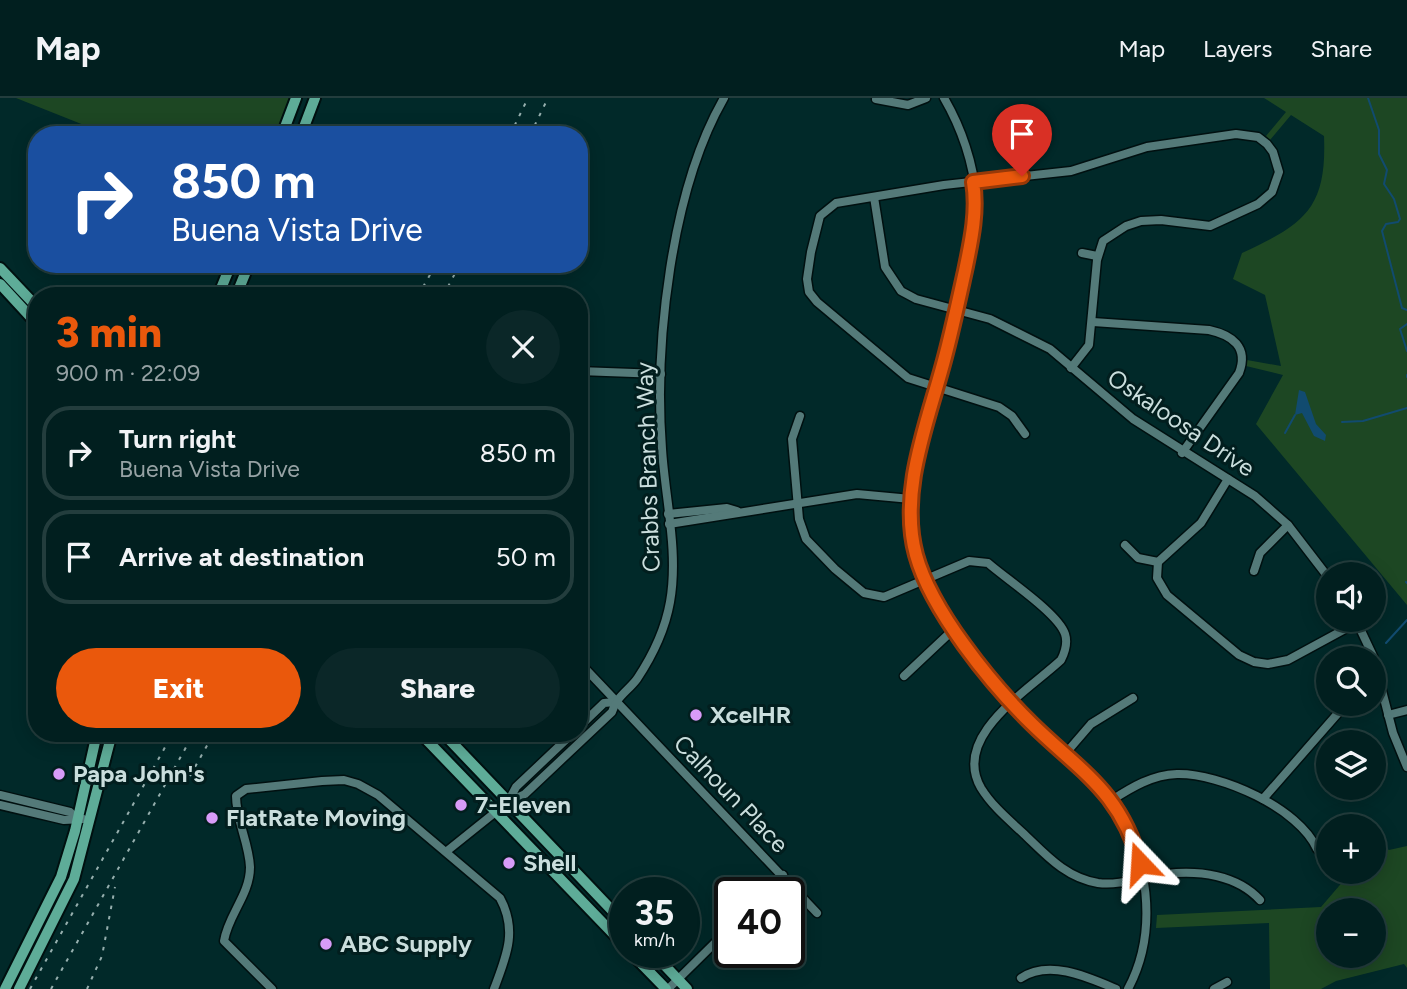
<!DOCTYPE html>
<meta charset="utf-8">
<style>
:root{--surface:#011f1f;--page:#0b2728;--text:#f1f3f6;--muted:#96a2a4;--line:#233d3d;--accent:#ea580c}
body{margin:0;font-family:Figtree,sans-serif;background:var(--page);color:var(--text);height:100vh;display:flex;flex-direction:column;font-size:26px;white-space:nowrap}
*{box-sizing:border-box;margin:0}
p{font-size:23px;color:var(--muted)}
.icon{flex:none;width:38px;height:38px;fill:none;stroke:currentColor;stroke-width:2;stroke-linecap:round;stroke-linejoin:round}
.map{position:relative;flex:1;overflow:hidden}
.sheet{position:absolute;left:28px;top:189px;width:560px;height:455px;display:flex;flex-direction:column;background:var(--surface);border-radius:28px;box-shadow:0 4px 18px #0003,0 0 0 2px var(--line)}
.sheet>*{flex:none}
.hud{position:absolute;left:28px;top:28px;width:560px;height:147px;border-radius:28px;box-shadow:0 4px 18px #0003,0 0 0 2px var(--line);background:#1a4fa0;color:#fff;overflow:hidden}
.controls{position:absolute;left:1316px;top:464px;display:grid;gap:14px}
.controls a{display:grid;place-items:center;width:70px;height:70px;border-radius:50%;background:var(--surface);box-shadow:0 4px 18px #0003,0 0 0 2px var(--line);font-size:35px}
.speed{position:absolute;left:609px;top:779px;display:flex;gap:14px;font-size:35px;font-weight:700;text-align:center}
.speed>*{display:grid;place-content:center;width:91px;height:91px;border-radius:50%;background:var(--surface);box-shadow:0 4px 18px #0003,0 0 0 2px var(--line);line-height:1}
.speed small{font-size:18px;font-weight:400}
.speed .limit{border:4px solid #111;border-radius:10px;background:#fff;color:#111}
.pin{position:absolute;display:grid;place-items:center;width:60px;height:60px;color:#fff;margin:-72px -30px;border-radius:50% 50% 50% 0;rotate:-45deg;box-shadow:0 0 7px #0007}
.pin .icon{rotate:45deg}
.me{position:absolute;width:77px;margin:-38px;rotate:340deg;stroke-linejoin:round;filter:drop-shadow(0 0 5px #0008)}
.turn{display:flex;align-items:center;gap:24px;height:147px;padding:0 28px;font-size:32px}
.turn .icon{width:91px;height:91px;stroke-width:2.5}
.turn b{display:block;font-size:49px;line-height:60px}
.round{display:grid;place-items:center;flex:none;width:74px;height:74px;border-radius:37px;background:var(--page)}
.head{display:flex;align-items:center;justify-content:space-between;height:119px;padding:0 28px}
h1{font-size:42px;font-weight:800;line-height:52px;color:var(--accent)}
.cta{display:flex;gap:14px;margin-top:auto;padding:14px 28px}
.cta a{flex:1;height:80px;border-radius:42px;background:var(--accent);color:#fff;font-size:28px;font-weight:800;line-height:80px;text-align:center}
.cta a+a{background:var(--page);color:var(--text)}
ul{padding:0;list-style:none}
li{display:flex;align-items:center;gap:21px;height:94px;margin:0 14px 10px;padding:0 14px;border:4px solid var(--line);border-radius:28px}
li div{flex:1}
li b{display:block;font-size:26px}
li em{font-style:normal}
header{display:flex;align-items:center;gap:42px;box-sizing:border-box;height:98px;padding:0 35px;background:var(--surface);border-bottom:2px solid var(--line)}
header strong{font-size:33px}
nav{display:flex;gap:38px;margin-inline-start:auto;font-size:24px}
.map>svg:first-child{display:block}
</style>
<header>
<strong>Map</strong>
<nav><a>Map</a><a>Layers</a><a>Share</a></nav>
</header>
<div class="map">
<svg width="1407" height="891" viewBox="0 0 1407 891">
<rect width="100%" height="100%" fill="#012929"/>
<g fill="#1d4723" fill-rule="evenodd">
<polygon points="16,0 295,0 276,37 260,37 246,30 224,37 109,37"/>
<path d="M 1264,0 L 1407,0 L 1407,507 L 1256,326 L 1283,277 L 1246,268 L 1247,262 L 1281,268 L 1265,197 L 1233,181 L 1242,155 C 1304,126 1327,111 1324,38 L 1291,17 L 1270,42 L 1266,38 L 1286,14 Z"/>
<path d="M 1377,743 L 1389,752 L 1407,748 L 1407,870 L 1404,866 L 1336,883 L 1321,891 L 1270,891 L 1269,825 L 1156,830 L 1157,817 L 1321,809 L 1351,774 L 1374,774 L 1374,747 ZM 1328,812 L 1374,812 L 1374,858 L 1328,858 Z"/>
</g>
<polygon fill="#114b6f" points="1299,292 1305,294 1316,326 1326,337 1325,343 1314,338 1302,315 1295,317"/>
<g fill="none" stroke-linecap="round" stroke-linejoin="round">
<g stroke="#114b6f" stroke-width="2">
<polyline points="1368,0 1379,32 1379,56 1387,72 1384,86 1394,101 1400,121 1398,124 1386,126 1382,133 1402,210 1407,212"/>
<polyline points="1407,226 1400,231 1407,253"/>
<polyline points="1407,277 1407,279"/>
<polyline points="1342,324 1363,323 1407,310"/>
<polyline points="1285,335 1295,317"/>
<polyline points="1406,484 1407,485"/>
<polyline points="1386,545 1407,522"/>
</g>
<g stroke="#001010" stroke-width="11">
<g id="minor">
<path d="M 944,0 C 961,29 974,66 976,100 C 977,129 967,161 961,188 C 950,235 939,281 927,327 C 914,379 903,429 924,482 C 934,508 954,530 971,552 C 994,582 1015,610 1043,636 C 1066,657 1093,675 1111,701 C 1149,756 1159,833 1128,891"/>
<polyline points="876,1 908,7 926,0"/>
<polyline points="874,99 885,169 901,193 916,201 990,221 1050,251 1133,321 1255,398 1288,427 1328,479"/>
<polyline points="1082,155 1097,158"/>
<path d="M 1093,224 L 1209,232 C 1232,237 1249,249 1239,275 L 1182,355"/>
<polyline points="579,273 661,276"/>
<path d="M 800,318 L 792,341 L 799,421 L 806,441 L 835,471 L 864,495 L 884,499 L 969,463 L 988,465 C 1006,481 1058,515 1065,536 C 1068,545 1065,554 1061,562 C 1029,592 951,638 981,690 C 992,708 1009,722 1024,736 C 1046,757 1066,780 1098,785 C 1121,788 1144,778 1166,776 C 1199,772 1237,777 1260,802"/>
<polyline points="1025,336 1012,318 999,309 908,280 817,204 809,194 807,181 811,154 820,118 836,105 944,87 1071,73 1147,49 1236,36 1258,39 1267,46 1273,54 1279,74 1272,94 1258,106 1210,128 1161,122 1141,123 1126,128 1103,143 1097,162 1089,247 1071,270"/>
<polyline points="1228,381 1201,425 1158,464 1157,480 1167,497 1239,557 1254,564 1268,566 1288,562 1358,524"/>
<polyline points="668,416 727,410 737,413"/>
<polyline points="669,426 857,396 911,401"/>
<polyline points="1125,447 1138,460 1158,464"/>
<polyline points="1254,473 1260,455 1288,427"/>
<polyline points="1356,522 1373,558 1393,635 1407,669"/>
<polyline points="579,564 817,815"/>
<polyline points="904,578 954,531"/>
<polyline points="1388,617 1407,612"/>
<polyline points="579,629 604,605 615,604"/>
<polyline points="1066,655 1091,626 1133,600"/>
<polyline points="0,697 70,714 78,721"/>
<polyline points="1263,701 1346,606"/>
<path d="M 1112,702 C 1132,689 1152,677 1177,676 C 1220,675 1299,710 1317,751"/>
<path d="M 508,704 L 525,696 L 612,614 C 616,599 628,593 637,581 C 653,557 665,532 670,504 C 679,454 665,400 662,351 C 654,246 671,92 724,0"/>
<polyline points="0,707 64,722 83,721"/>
<polyline points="447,753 508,704 516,689 573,635"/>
<polyline points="766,794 783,777"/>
<path d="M 1021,880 C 1049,861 1088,879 1116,891"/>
<path d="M 272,891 L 224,843 C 228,817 250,797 250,769 C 249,745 236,722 236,698 L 246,691 L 322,683 L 344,682 L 358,686 L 378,697 L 500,800 C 518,833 506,859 494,891"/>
<polyline points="668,891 730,830"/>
<polyline points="1214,891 1227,884"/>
</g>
</g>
<g stroke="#001010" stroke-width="14">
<g id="major">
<polyline points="282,37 296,0"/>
<polyline points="301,37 315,0"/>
<polyline points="0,170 37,209"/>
<polyline points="0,186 37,226"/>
<polyline points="218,198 231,166"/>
<polyline points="236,198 249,166"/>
<polyline points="420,635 625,848"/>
<polyline points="443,635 625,826"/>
<polyline points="630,854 666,891"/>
<polyline points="652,854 687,891"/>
<polyline points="5,891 61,779 75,733 97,635"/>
<polyline points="19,891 74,781 112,635"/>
</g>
</g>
<use href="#minor" stroke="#547a79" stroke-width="8"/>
<use href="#major" stroke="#5eac98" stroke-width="10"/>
<g stroke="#96afae" stroke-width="2" stroke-dasharray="3.5 7" stroke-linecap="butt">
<polyline points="510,37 528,0"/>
<polyline points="530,37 548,0"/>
<polyline points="418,198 436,166"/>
<polyline points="443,198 460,166"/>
<polyline points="190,678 214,635"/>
<polyline points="30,891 173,635"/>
<polyline points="51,891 194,635"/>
<polyline points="87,891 102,858 115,789"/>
</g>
</g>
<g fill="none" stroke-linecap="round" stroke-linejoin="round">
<g stroke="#983908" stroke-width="18">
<path id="route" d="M 1022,78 L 973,84 C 978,113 971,144 965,173 C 959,200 953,228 946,255 C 930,319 898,391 916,457 C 931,512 991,586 1032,626 C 1081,674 1120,693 1140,765"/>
</g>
<use href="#route" stroke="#ea580c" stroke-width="12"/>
</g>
<g fill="#d89bf8" stroke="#021e1e" stroke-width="2.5">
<circle cx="696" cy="617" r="7"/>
<circle cx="59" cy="676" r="7"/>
<circle cx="461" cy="707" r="7"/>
<circle cx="212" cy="720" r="7"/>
<circle cx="509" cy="765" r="7"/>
<circle cx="326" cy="846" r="7"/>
</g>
<g text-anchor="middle" stroke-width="6" stroke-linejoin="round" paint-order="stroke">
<g font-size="24" fill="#cadedd" stroke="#021e1e">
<text transform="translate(1181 325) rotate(34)" y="8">Oskaloosa Drive</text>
<text transform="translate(648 369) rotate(-92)" y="8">Crabbs Branch Way</text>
<text transform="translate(731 696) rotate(46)" y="8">Calhoun Place</text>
</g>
<g font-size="24" font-weight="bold" fill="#cadedd" stroke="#021e1e" text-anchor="start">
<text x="710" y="625">XcelHR</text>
<text x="73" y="684">Papa John's</text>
<text x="475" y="715">7-Eleven</text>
<text x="226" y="728">FlatRate Moving</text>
<text x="523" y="773">Shell</text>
<text x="340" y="854">ABC Supply</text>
</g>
</g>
</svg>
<div class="controls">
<a><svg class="icon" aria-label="sound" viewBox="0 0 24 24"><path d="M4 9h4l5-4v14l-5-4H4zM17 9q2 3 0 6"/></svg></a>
<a><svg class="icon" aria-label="search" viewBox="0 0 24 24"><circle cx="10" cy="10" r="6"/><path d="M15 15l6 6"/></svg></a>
<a><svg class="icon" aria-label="layers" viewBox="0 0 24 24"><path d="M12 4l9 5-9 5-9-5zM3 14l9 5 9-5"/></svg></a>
<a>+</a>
<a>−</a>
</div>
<div class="speed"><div>35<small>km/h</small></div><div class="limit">40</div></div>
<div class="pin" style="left:1022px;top:78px;background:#d93025"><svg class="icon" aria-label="arrive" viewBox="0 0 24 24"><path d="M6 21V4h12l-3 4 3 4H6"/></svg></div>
<svg class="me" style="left:1140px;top:765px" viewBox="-20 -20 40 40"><path d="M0-17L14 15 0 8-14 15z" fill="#ea580c" stroke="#fff" stroke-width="4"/></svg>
<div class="hud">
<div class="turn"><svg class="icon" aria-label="right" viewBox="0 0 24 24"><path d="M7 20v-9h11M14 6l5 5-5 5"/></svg><div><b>850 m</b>Buena Vista Drive</div></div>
</div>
<section class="sheet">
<div class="head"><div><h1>3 min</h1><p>900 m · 22:09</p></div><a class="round"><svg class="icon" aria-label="close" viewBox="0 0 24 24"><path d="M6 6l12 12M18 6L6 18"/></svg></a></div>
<ul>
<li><svg class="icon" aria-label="right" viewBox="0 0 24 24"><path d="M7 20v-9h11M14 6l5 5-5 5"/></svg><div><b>Turn right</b><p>Buena Vista Drive</p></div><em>850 m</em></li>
<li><svg class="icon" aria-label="arrive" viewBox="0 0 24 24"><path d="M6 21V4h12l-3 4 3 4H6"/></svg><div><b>Arrive at destination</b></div><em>50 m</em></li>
</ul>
<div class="cta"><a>Exit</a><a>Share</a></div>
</section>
</div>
